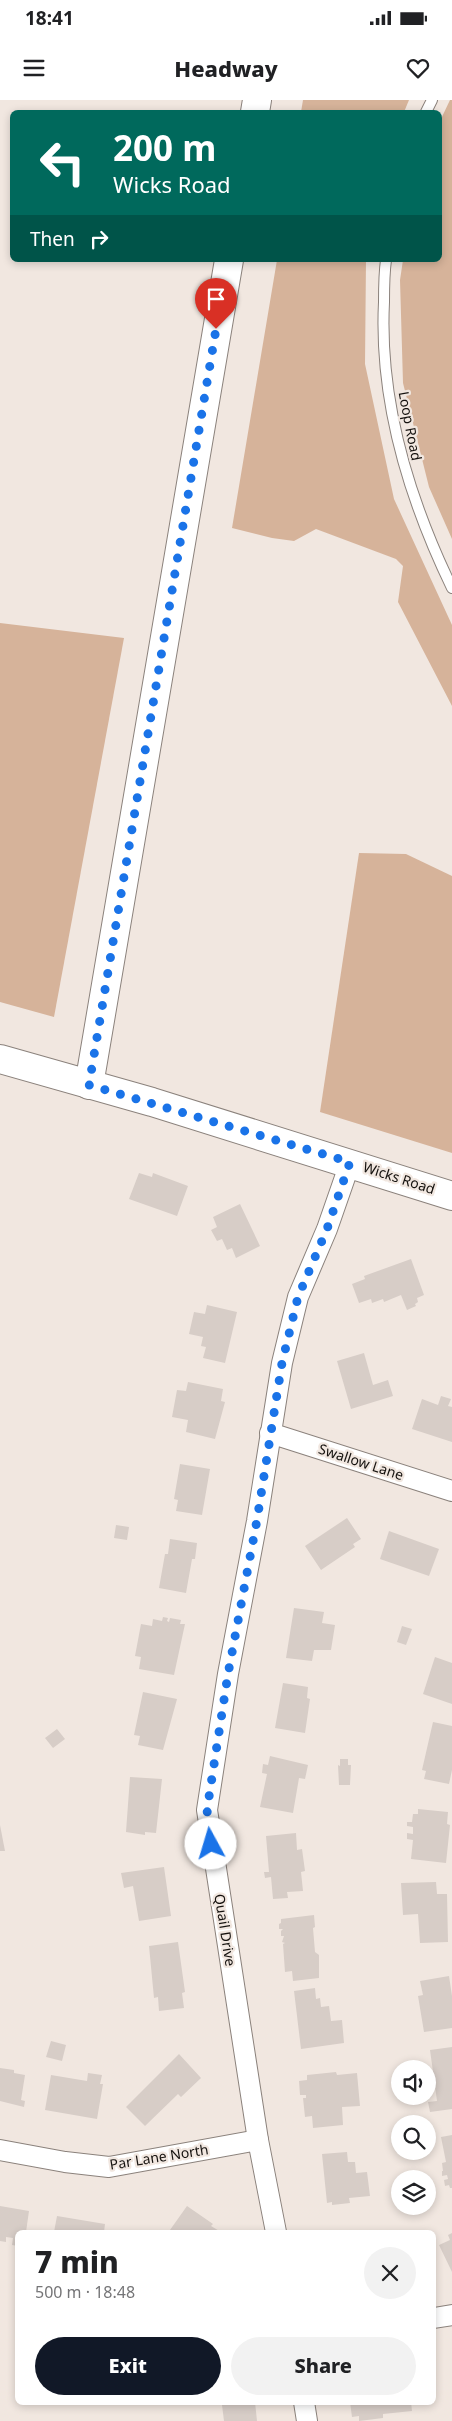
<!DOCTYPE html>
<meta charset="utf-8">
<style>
:root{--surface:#fff;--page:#f2f2f2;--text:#202124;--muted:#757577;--accent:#111827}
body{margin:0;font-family:"Noto Sans",sans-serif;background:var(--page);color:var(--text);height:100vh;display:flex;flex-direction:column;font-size:19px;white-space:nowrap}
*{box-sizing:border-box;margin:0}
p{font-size:16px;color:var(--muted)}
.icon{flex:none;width:28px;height:28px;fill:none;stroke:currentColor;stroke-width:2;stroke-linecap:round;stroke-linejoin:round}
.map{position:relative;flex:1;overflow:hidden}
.sheet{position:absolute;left:15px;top:2130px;width:421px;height:175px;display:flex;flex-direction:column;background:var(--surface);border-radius:8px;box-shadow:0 2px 8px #0003}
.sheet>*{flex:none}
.top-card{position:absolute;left:10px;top:10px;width:432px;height:152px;border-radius:8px;box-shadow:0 2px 8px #0003;background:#00695c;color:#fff;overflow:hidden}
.buttons{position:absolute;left:391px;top:1960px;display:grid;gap:10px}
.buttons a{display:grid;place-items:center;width:45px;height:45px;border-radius:50%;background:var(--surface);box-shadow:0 2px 8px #0003;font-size:25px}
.pin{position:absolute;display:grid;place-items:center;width:42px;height:42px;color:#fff;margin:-51px -21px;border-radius:50% 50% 50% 0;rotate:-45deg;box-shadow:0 0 5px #0007}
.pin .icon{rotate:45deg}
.me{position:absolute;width:55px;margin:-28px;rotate:354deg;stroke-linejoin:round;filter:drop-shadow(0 0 4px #0008)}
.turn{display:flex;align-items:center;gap:18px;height:105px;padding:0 20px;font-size:22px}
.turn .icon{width:65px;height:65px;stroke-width:2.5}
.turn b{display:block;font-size:35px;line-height:42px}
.then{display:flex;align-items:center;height:48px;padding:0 20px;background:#0003;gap:10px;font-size:19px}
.round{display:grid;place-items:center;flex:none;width:52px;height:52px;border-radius:26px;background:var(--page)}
.headline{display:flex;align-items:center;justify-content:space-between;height:85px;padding:0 20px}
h1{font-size:30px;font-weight:800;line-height:38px}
.cta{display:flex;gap:10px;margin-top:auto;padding:10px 20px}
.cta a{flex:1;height:58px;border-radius:30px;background:var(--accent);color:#fff;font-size:20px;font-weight:800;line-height:58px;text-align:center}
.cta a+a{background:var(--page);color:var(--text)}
.status{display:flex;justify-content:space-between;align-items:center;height:35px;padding:0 25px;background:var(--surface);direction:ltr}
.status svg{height:14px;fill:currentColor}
header{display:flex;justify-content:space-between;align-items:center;height:65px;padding:0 20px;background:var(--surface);font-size:22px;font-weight:800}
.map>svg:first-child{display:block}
</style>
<div class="status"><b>18:41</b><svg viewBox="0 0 49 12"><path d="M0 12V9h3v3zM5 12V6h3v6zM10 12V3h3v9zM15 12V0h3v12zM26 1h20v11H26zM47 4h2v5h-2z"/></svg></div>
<header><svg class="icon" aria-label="menu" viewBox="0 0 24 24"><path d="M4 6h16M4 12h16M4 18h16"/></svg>Headway<svg class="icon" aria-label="heart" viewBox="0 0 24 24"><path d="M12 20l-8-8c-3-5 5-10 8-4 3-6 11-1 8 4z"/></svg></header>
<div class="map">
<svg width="452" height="2321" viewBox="0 0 452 2321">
<rect width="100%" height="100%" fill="#f1e7e0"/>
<g fill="#d6b39a">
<polygon points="303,0 409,0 404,12 301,12"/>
<polygon points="450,0 452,0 452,439 429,387 403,283 400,180 403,160 440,160 440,21"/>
<polygon points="277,160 366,160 365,264 394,399 452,525 452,606 398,502 403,466 396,459 316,429 294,441 272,438 232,428"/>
<polygon points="0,523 124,538 54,917 0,902"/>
<polygon points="359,753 406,754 452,776 452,1053 320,1012"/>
</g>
<g fill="#d7cdc7">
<polygon points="139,1073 152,1077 153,1073 188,1086 177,1116 129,1099"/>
<polygon points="240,1104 260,1146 236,1158 232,1148 227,1150 222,1139 217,1141 211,1130 217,1127 213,1117"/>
<polygon points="411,1159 424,1195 417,1198 418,1202 415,1204 416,1206 407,1210 401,1195 384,1202 383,1199 372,1203 371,1199 359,1203 352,1184 365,1179 364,1176"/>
<polygon points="207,1205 237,1212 225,1263 203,1258 206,1247 201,1246 203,1237 189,1234 194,1212 205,1214"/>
<polygon points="364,1253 373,1285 388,1280 393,1296 351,1309 337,1261"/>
<polygon points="188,1282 223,1289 221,1301 225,1302 215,1339 186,1332 188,1320 172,1317 177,1290 186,1291"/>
<polygon points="441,1296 451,1299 448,1306 452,1307 452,1342 412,1329 422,1299 438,1305"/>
<polygon points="180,1364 210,1369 202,1415 176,1411 178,1400 174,1399"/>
<polygon points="347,1418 361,1439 353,1444 355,1447 321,1470 305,1446"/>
<polygon points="116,1425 129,1427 127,1440 114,1438"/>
<polygon points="389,1431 439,1449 429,1476 380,1459"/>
<polygon points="170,1439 197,1443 195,1459 192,1459 186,1493 159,1488 165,1454 168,1454"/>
<polygon points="294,1508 324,1512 322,1523 335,1525 331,1550 314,1550 312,1561 286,1558"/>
<polygon points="163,1517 168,1518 167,1521 169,1522 170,1518 181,1520 180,1524 185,1524 174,1575 139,1569 141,1557 135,1556 141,1524 152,1526 153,1519 162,1521"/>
<polygon points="402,1526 412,1529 406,1545 397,1542"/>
<polygon points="435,1557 452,1563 452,1604 423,1594"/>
<polygon points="283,1583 308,1587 307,1598 310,1599 305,1633 275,1628"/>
<polygon points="143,1592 177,1599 163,1650 138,1645 140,1636 134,1635"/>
<polygon points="433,1622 452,1626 452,1670 449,1684 424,1679 426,1671 422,1670"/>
<polygon points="57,1629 65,1639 53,1648 45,1638"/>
<polygon points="270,1656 308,1665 305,1679 299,1678 293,1713 260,1707 267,1674 262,1673 263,1664 268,1665"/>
<polygon points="340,1659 348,1659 348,1665 351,1665 350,1685 339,1685 338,1665 340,1666"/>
<polygon points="130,1677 162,1679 156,1733 145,1732 145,1735 126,1732"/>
<polygon points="418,1709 448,1712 447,1724 450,1725 446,1763 411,1759 413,1740 407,1739 407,1733 413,1734 413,1727 407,1726 407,1722 412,1722 413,1714 418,1714"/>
<polygon points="0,1725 5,1751 0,1751"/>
<polygon points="296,1733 297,1750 302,1749 305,1771 301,1772 303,1791 287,1792 288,1798 273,1799 271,1777 265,1778 264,1772 269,1772 266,1736"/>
<polygon points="164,1767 171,1816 139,1821 133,1786 124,1788 121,1773"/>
<polygon points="436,1782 437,1794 447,1794 448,1842 420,1843 418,1814 403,1815 401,1783"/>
<polygon points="314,1815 315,1827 313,1828 315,1852 319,1855 319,1878 293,1881 292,1871 285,1872 283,1844 285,1843 282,1842 284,1836 281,1836 281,1831 283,1829 279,1829 279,1824 281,1823 281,1819"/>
<polygon points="178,1842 185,1892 182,1893 184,1908 159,1911 158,1897 154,1898 149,1846"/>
<polygon points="449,1876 452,1896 452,1928 424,1932 418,1896 423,1895 420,1881"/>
<polygon points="315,1888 316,1899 320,1898 321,1907 329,1906 331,1921 342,1920 344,1943 301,1949 294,1891"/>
<polygon points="51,1941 66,1945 62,1961 46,1957"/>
<polygon points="452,1947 452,2009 430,2012 428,2002 437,2001 430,1950"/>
<polygon points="179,1954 201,1978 181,1997 178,1994 145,2026 126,2007"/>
<polygon points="0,1968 14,1970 14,1973 25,1975 21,2000 25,2001 24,2007 0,2001"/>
<polygon points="336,1972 337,1975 357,1973 360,2006 342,2007 343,2025 313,2028 312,2016 305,2017 303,1998 306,1998 306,1995 300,1995 299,1981 307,1980 307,1975"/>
<polygon points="88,1973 102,1975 100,1984 103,1984 97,2019 45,2010 51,1975 87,1981"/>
<polygon points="452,2035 452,2088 450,2088 449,2085 445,2086 444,2080 448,2079 447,2075 442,2076 442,2071 443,2071 442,2063 446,2062 441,2037"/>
<polygon points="347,2052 348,2062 355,2062 356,2073 367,2072 370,2096 349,2098 350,2103 332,2105 332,2102 327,2103 322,2054"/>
<polygon points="0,2106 29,2111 26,2132 18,2132 18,2146 12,2145 13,2138 6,2137 6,2142 0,2141"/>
<polygon points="187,2106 213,2124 211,2126 221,2132 174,2132 170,2130"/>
<polygon points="57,2116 105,2124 104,2132 54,2132"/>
<polygon points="452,2133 452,2172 439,2145 450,2140 448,2135"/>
<polygon points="241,2302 255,2302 257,2321 224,2321 222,2305"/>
<polygon points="350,2302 411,2302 412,2311 383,2314 383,2318 359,2321 359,2316 352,2317"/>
</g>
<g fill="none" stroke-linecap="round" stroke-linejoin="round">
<g stroke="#8b827c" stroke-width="12">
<g id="lane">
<polyline points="426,12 432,0"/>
<path d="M 386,160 C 384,174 384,188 384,202 C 379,301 409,399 452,488"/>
</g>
</g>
<g stroke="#8b827c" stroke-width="22">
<g id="street">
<polyline points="270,1333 452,1391"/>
<polyline points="0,2050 65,2062 109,2067 258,2040"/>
<polyline points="276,2132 258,2040 207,1710 228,1574 257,1421 282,1263 298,1197 327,1129 350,1063"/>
<polyline points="434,2218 452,2215"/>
<polyline points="304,2302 307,2321"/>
</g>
</g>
<g stroke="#8b827c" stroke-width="30">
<g id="secondary">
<polyline points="255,12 257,0"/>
<polyline points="0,959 152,1002 452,1096"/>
<polyline points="89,985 229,160"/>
</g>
</g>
<use href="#lane" stroke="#fff" stroke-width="10"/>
<use href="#street" stroke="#fff" stroke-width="20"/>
<use href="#secondary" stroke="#fff" stroke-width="28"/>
</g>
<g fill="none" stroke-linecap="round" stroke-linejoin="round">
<polyline stroke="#1a73e8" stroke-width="9" stroke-dasharray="0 16.2" points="211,1744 207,1710 228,1574 257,1420 282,1263 298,1197 327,1129 350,1062 89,985 216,229"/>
</g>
<g text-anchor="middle" stroke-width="4.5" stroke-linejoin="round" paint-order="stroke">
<g font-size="14" fill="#15120f" stroke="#f1e7e0">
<text transform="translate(410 326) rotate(79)" y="5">Loop Road</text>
<text transform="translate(399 1078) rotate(18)" y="5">Wicks Road</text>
<text transform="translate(361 1362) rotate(18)" y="5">Swallow Lane</text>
<text transform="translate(225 1830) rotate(81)" y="5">Quail Drive</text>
<text transform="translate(159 2057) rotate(-9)" y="5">Par Lane North</text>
</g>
</g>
</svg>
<div class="buttons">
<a><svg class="icon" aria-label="sound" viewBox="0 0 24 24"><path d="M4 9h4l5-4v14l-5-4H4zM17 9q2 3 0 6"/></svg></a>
<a><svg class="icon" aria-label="search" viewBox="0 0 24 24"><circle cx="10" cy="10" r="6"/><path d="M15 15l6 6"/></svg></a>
<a><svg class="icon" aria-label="layers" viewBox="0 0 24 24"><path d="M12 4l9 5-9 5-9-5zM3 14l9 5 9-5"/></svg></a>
</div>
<div class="pin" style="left:216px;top:229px;background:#d93025"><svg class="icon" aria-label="arrive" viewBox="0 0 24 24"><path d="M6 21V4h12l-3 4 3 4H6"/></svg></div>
<svg class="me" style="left:211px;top:1744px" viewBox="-20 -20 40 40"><circle r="19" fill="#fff"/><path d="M0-13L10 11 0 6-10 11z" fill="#1a73e8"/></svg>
<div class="top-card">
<div class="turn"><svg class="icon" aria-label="left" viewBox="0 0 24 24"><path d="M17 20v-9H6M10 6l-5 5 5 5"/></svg><div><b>200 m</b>Wicks Road</div></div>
<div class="then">Then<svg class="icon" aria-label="right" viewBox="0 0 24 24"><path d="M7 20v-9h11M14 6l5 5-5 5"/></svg></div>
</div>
<section class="sheet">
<div class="headline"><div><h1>7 min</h1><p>500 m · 18:48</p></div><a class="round"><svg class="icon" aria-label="close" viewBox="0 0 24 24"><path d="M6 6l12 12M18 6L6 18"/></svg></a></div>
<div class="cta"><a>Exit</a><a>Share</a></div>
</section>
</div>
